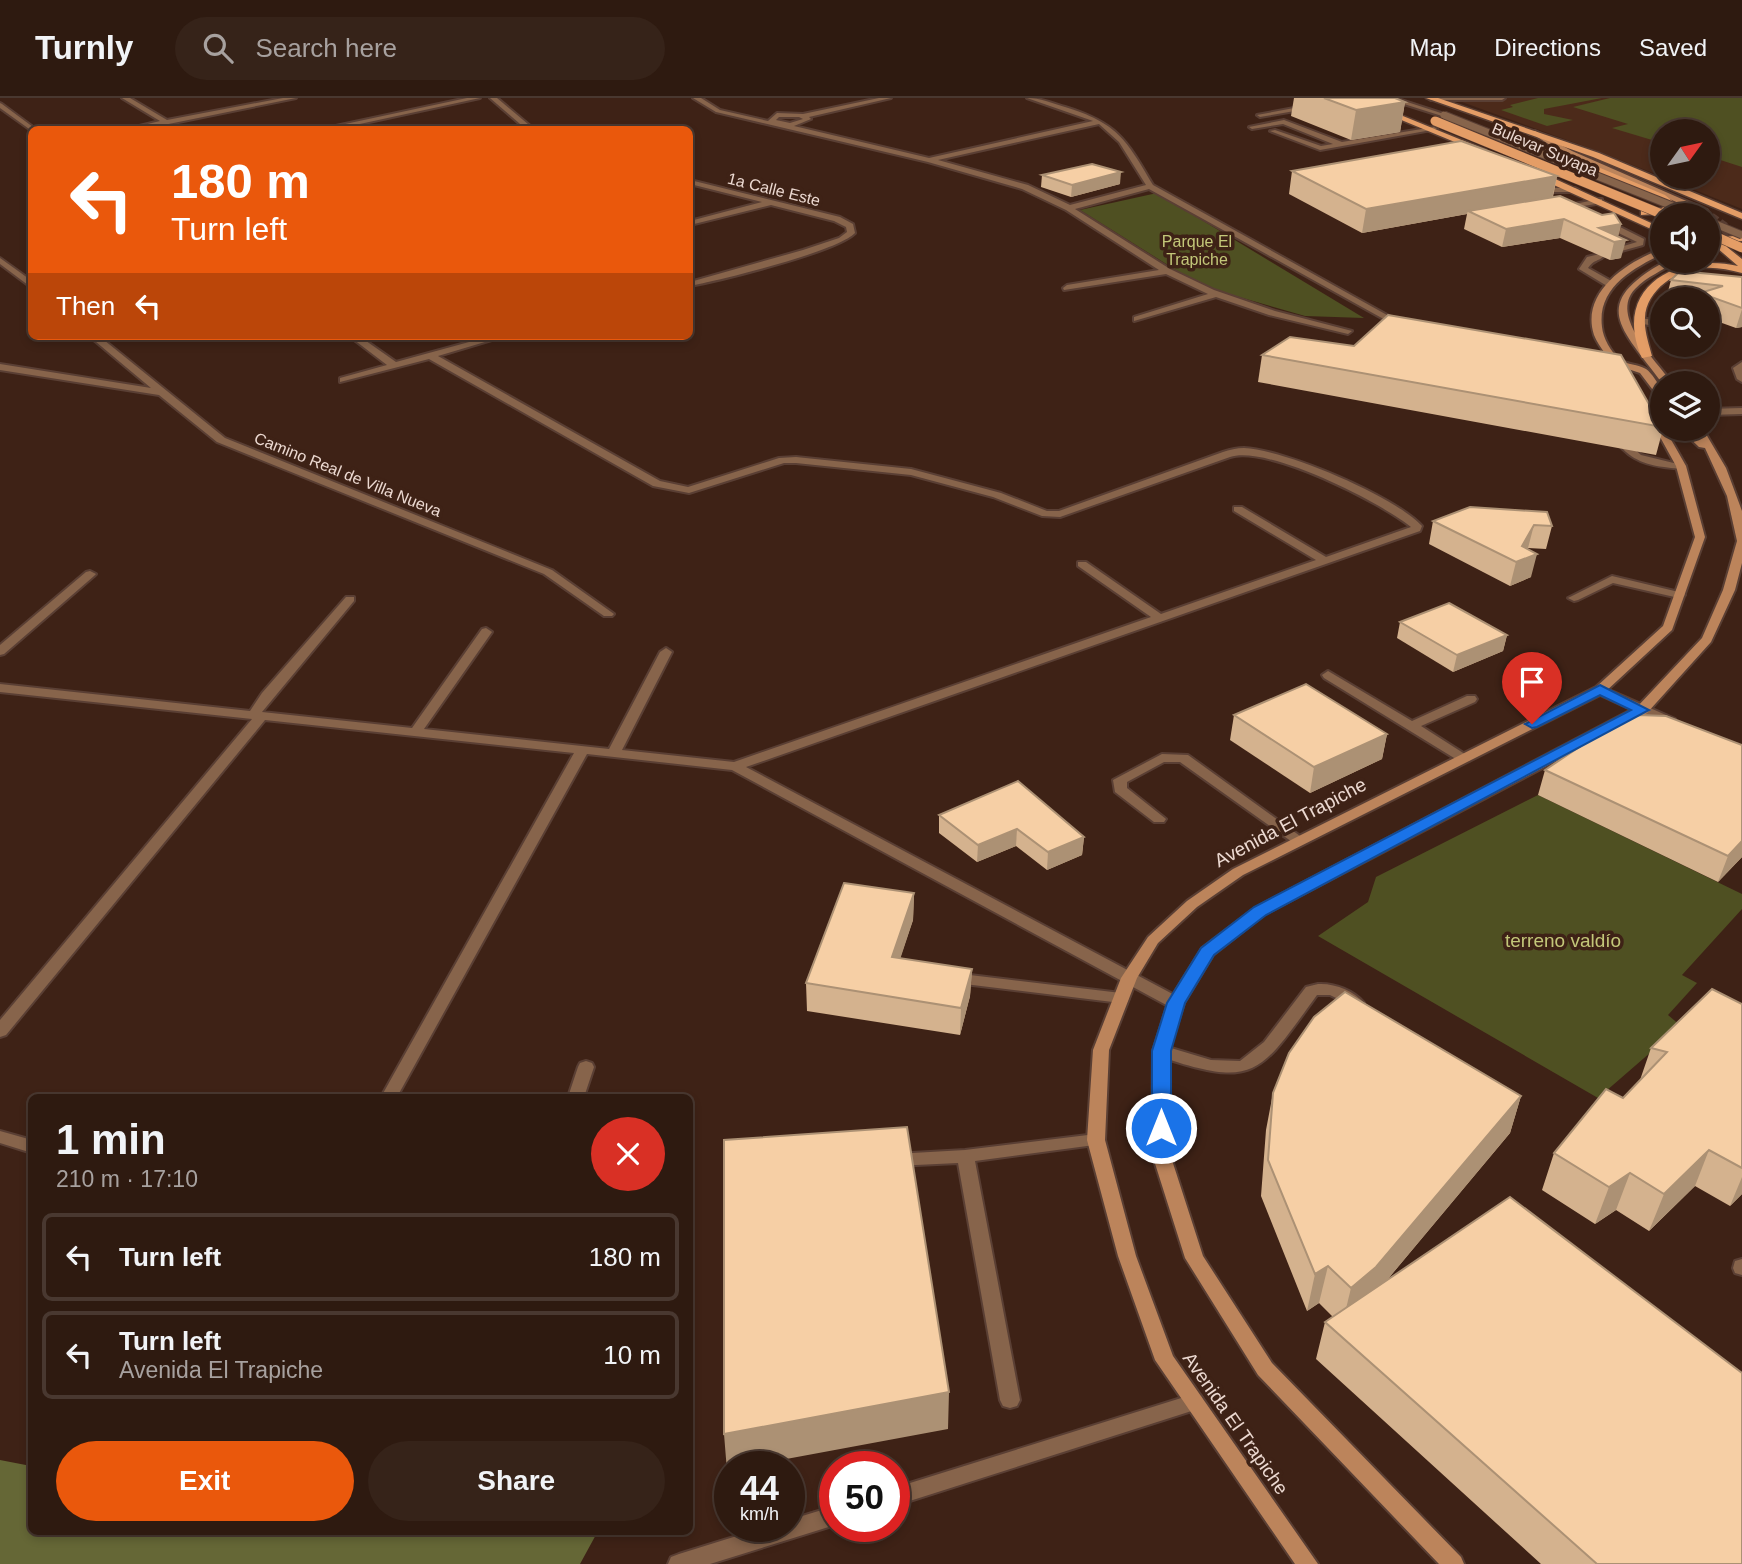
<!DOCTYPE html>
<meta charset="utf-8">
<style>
:root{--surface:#2e1a10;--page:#362319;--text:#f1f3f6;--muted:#a7a19f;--line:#493830;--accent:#ea580c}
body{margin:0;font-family:Arial,sans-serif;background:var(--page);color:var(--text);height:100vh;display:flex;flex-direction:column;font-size:26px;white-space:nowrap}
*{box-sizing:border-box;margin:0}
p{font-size:23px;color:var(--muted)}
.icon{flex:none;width:38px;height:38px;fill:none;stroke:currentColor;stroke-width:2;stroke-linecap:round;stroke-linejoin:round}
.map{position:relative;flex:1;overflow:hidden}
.side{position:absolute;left:28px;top:996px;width:665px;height:441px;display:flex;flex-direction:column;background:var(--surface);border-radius:10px;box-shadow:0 4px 10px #0003,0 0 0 2px var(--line)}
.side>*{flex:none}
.banner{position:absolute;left:28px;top:28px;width:665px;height:214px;border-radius:10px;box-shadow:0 4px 10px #0003,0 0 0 2px var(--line);background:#ea580c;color:#fff;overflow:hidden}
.needle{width:46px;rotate:57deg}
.controls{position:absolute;left:1650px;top:21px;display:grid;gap:14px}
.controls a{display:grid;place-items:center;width:70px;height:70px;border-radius:50%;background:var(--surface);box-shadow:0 4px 10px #0003,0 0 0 2px var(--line);font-size:35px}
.speed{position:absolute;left:714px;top:1353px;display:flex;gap:14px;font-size:35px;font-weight:700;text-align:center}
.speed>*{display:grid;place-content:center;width:91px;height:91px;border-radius:50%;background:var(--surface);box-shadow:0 4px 10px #0003,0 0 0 2px var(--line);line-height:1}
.speed small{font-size:18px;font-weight:400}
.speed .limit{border:10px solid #d22;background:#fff;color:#111}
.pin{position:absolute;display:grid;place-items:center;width:60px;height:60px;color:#fff;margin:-72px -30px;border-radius:50% 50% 50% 0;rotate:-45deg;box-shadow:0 0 7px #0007}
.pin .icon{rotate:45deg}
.me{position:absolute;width:77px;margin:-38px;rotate:0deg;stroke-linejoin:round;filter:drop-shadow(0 0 5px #0008)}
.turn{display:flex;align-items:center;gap:24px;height:147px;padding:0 28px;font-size:32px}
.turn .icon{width:91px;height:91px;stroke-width:2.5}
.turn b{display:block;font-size:49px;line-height:60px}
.then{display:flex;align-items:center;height:66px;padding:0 28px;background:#0003;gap:14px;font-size:26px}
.round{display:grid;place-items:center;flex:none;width:74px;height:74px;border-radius:37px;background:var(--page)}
.summary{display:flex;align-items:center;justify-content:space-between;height:119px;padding:0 28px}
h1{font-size:42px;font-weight:700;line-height:52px}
.cta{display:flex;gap:14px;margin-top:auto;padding:14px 28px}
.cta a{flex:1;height:80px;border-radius:42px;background:var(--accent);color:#fff;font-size:28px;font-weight:700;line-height:80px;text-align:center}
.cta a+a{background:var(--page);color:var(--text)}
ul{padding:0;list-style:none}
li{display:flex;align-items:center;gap:21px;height:88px;margin:0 14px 10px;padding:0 14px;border:4px solid var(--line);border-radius:10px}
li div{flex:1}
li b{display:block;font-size:26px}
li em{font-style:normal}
header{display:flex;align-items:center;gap:42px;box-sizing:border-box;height:98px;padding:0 35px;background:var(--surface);border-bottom:2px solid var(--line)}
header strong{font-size:33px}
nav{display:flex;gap:38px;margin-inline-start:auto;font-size:24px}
.search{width:490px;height:63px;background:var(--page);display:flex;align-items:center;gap:18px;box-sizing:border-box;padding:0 24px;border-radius:38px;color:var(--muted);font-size:26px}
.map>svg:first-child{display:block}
</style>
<header>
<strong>Turnly</strong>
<div class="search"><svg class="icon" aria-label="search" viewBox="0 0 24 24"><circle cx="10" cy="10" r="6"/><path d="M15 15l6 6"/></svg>Search here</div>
<nav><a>Map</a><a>Directions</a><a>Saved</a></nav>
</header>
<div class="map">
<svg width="1742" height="1466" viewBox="0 0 1742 1466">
<rect width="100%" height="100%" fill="#3e2216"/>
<path fill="#4c2a1a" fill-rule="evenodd" d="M 1451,0 L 1742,0 L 1742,111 L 1603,55 ZM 1662,33 L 1708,33 L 1708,79 L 1662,79 Z"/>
<g fill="#4f5022">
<polygon points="1538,0 1602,0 1544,11 1544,16 1573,22 1547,28 1501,12 1513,9 1510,7"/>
<polygon points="1610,0 1742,0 1742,69 1708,58 1708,33 1662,33 1662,45 1612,30 1628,26 1573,9"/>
<polygon points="1157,95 1364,220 1305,218 1222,194 1187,179 1080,112"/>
<polygon points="1538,697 1742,796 1742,811 1682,877 1697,885 1668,917 1681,928 1598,1000 1318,838 1368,804 1376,779"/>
</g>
<polygon fill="#656736" points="0,1362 31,1368 32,1433 598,1433 580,1466 0,1466"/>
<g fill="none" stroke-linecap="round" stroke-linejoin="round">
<polyline stroke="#583d32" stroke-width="7" stroke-dasharray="7 3.5" stroke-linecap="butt" points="1703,112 1727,129 1725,136 1708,147"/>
<g stroke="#5a3f34" stroke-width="4">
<g id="lane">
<polygon points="1385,0 1395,0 1447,17 1442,18"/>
<polygon points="1428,0 1505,0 1502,2 1431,2"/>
<polygon points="1310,7 1312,10 1260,19 1257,17"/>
<polygon points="1284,22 1342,44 1434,29 1437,31 1320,52 1270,33 1275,32 1321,48 1333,46 1283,26 1252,31 1249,29"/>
<polygon points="1537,90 1575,90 1579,92 1575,94 1534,94 1533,92"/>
<polygon points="1599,101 1602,101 1602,105 1577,109 1579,111 1575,113 1565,108"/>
<polygon points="1600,122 1606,122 1644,141 1643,147 1607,157 1607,153 1637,144 1600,126"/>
<path d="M 1600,156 L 1604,158 C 1598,164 1594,161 1588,170 L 1613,184 L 1613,188 L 1607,188 L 1579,171 L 1587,159 Z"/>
<polygon points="1639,220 1662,223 1662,229 1636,225 1636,221"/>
<polygon points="1742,264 1742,284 1737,281 1733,270"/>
<polygon points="1742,310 1742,316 1708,317 1708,311"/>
<path d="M 1617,335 L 1641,357 L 1686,368 C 1680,372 1673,370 1664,369 C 1640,366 1626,358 1612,338 Z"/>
<polygon points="1612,478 1683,495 1685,497 1679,500 1613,485 1578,502 1574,503 1568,500"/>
<polygon points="1328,573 1412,623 1467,598 1475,598 1477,601 1475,604 1421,628 1471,660 1469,663 1459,663 1324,580 1322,577"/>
<polygon points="1162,656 1188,657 1307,743 1300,747 1295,746 1180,664 1164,664 1127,684 1127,690 1166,721 1164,724 1154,724 1115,694 1113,682"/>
<polygon points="953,875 1121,895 1127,896 1129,900 1127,904 1121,905 948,884 945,880 948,876"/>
<path d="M 1318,886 C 1335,885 1354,893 1364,905 L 1362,909 L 1356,910 L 1330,897 L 1317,897 C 1258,978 1256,991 1155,957 L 1153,953 L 1155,949 L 1161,947 L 1211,962 L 1240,963 L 1264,944 L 1306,889 Z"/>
<polygon points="1096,1036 1102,1038 1105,1042 1102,1046 975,1063 1020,1302 1017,1308 1010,1310 1003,1308 1000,1302 958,1065 895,1068 889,1067 886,1062 889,1057 895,1056 965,1052"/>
<polygon points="1194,1296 1201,1298 1204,1304 1201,1310 894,1408 894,1390"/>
<polygon points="835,1408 835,1427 710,1466 668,1466 671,1459 679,1456 769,1428 789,1428 789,1422"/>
</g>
</g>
<g stroke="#5a3f34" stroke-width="4">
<g id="street">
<polygon points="122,0 130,0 167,22 283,0 296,0 139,32 123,32 160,23"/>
<polygon points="467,0 480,0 332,32 317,32"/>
<polygon points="490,0 497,0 535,32 527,32"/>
<path d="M 693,0 L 701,0 L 720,12 L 768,23 L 777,15 L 803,16 L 879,0 L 891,0 L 809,19 L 811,21 L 794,28 L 929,60 L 1093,23 L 1027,0 C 1040,0 1052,5 1065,9 C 1117,25 1126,41 1153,87 L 1405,227 L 1398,229 L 1149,91 L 1075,111 L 1170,171 L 1214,192 L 1275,213 L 1352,233 L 1348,236 L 1269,217 L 1216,199 L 1134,223 L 1134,219 L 1208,196 L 1166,176 L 1064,192 L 1063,190 L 1067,187 L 1159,172 L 1066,112 L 1022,91 L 928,64 L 716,14 ZM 779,19 L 799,19 L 803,21 L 790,25 L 776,22 ZM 1099,26 L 1119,44 L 1146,87 L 1070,107 L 1028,87 L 938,62 Z"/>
<polygon points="0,5 2,6 37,32 32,32 32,33 0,10"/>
<path d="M 690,82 L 840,119 L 853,126 L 855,135 C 836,154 721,182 690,188 L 690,184 L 803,152 L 839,140 L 847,134 L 846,129 L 834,123 L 771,107 L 690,127 L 690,123 L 762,104 L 690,86 Z"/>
<polygon points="0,160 32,183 32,190 0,166"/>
<polygon points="89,238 99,238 225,340 552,472 614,516 612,518 604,518 544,476 217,344 159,297 0,272 0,266 151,290"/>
<path d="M 349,238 L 359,238 L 396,264 L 491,238 L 505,238 L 438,258 L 660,383 L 688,389 L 779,360 L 796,359 L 911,371 L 1001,395 L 1047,413 L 1059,413 L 1223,354 C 1229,352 1237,350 1244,350 C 1286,352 1394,398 1422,428 L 1420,433 L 746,669 L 1182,901 L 1184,905 L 1182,909 L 1170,909 L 732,672 L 587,656 L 397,999 L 381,999 L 574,655 L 265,622 L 6,937 L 0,939 L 0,922 L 252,621 L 0,594 L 0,586 L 250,613 L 262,595 L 346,499 L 354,499 L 354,503 L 262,614 L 412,630 L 482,531 L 486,530 L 492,534 L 424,631 L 609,651 L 660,554 L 666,550 L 672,554 L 622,652 L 734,664 L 1151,519 L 1078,468 L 1078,464 L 1086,464 L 1161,516 L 1316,462 L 1234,413 L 1234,409 L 1242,409 L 1326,459 L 1411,429 C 1380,404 1268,347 1230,359 L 1060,419 L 1042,418 L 993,399 L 911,377 L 796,365 L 784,365 L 689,395 L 653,388 L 429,261 L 340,284 L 340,280 L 387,267 Z"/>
<polygon points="90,473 96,476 94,478 4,556 0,557 0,547 86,474"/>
<polygon points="1600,588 1675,621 1676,624 1670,628 1665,627 1596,595 1594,592"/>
<polygon points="586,963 592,965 594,969 584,999 568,999 578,969 580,965"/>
<polygon points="0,1033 32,1042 32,1055 0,1045"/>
<polygon points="1742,1161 1742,1177 1735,1175 1733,1170 1735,1163"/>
</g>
</g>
<g stroke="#5a3f34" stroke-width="4">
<g id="secondary">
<polygon points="1531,33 1535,33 1572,53 1707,112 1700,114 1566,57 1531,35"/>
<path d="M 1662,151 L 1662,156 C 1632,171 1597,190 1602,229 C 1603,240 1611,254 1620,262 C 1627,267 1638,266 1646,271 C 1652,275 1658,286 1662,292 L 1662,301 L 1659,300 L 1640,275 L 1628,271 L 1620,273 C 1611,262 1599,250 1594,237 C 1580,194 1628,163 1662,151 Z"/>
<path d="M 1666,163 L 1676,163 C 1663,173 1647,178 1635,191 C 1609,218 1656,262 1672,285 L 1662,285 C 1621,229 1588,206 1666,163 Z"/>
<polygon points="1653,314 1658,317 1662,331 1665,331 1686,368 1705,439 1672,532 1604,595 1243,777 1197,809 1158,845 1137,880 1109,952 1105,1042 1136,1158 1173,1258 1318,1466 1295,1466 1155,1262 1118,1158 1087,1042 1093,952 1121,880 1148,839 1187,803 1233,771 1596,589 1663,528 1695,439 1676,368 1648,317"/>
<polygon points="1680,331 1691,331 1696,336 1693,331 1703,331 1726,370 1742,413 1742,465 1735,492 1711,544 1647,615 1265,816 1213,857 1184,905 1169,953 1170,1056 1203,1158 1272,1265 1461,1459 1464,1466 1439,1466 1258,1277 1185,1160 1152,1056 1153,953 1168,905 1202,850 1255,810 1637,609 1702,540 1723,492 1737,443 1727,398 1705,350 1699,349"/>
</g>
</g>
<g stroke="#5a3f34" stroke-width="3">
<g id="primary">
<polygon points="1348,0 1359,0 1486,52 1479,54"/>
<polygon points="1426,0 1438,0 1599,55 1742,115 1742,121 1593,59"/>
<polygon points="1545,47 1665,97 1677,107 1668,115 1641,117 1641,113 1662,110 1666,107 1659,101 1542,52 1541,50"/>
<polygon points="1534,74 1540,74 1662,130 1662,136 1534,78"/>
<path d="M 1742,137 L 1742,143 L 1732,144 L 1727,149 L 1742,161 L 1742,175 C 1729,172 1717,169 1703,170 C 1677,171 1646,192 1645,220 C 1644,233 1649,246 1652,258 L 1642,260 C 1611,190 1676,154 1738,168 L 1716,149 L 1725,139 Z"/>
</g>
</g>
<use href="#lane" fill="#87644b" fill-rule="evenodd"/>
<use href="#street" fill="#87644b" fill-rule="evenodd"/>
<use href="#secondary" fill="#bc845b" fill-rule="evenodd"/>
<use href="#primary" fill="#e49d66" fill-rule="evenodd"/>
<g stroke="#5a3f34" stroke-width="9" stroke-linecap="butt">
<g id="lane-bridge">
<polyline points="1444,17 1695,117"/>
<polyline points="1708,123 1742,137"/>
</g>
</g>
<g stroke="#5a3f34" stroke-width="10" stroke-linecap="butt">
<g id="primary-bridge">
<polyline points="1435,23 1664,117"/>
<polyline points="1708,135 1742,150"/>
</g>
</g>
<use href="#lane-bridge" stroke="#87644b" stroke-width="7"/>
<use href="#primary-bridge" stroke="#e49d66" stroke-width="9"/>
</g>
<g fill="#d4b28e">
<polygon points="1294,0 1395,0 1405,4 1400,34 1351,42 1291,18"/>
<polygon points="1292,73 1557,78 1553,99 1621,126 1618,138 1621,160 1610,162 1560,140 1502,149 1464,131 1467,116 1362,135 1289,96"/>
<polygon points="1042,77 1120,86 1071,99 1041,89"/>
<polygon points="1742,179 1742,229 1736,230 1708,220 1708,201 1666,201 1671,182"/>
<polygon points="1262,257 1662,327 1663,331 1656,357 1258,284"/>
<polygon points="1433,423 1552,428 1546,451 1528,450 1528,451 1531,479 1510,488 1429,446"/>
<polygon points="1400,524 1507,537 1503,553 1453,574 1397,540"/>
<polygon points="1234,617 1387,636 1382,661 1310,695 1230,642"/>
<polygon points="1742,647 1742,759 1718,784 1538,697 1545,672"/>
<polygon points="939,717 1084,739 1082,757 1047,772 1016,748 977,764 939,735"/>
<polygon points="914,795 913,822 900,860 972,871 970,898 960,937 807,913 806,885"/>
<polygon points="1742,906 1742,1096 1730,1108 1695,1088 1649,1133 1616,1112 1595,1126 1542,1092 1554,1055 1623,1000 1640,982 1651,950"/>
<polygon points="1273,995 1521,998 1510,1035 1387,1182 1742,1466 1541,1466 1316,1261 1325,1224 1333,1219 1319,1205 1307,1213 1261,1098 1266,1032"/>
</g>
<g fill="#ac9174">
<polygon points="1405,4 1400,34 1351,42 1356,12"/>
<polygon points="1121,74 1120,86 1071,99 1072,87"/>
<polygon points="1557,78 1552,101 1468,113 1467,116 1362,135 1366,111"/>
<polygon points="1564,121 1560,140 1502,149 1506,131"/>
<polygon points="1621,126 1617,143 1626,142 1621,160 1610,162 1614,144 1599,130"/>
<polygon points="1742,211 1742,229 1736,230"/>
<polygon points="1534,427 1528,450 1521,462 1537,456 1531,479 1510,488 1516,464 1522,448"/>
<polygon points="1507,537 1503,553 1453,574 1457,557"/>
<polygon points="1387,636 1382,661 1310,695 1314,669"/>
<polygon points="1017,731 1016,748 977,764 978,747"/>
<polygon points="1084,739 1082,757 1047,772 1048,754"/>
<polygon points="1742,743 1742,759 1718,784 1728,758"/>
<polygon points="914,795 913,822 892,886 892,859"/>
<polygon points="972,871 970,898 960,937 961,910"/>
<polygon points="1521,998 1510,1035 1367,1206 1342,1227 1351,1190"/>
<polygon points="1709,1052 1695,1088 1649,1133 1664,1096"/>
<polygon points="1630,1075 1616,1112 1595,1126 1609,1089"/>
<polygon points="1742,1079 1742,1096 1730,1108"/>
<polygon points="1328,1168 1319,1205 1307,1213 1315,1176"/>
<polygon points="949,1294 948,1331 749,1368 730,1368 730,1372 727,1373 724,1336"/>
</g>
<g fill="#f6cfa5" stroke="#ac9174" stroke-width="2">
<polygon points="1324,0 1395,0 1405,4 1356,12"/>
<polygon points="1461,43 1557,78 1366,111 1292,73"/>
<polygon points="1092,66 1121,74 1072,87 1042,77"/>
<polygon points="1560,98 1602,117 1614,115 1621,126 1599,130 1626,142 1614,144 1564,121 1506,131 1468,113"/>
<polygon points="1680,173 1742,179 1742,210 1700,195 1723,188 1671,182"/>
<polygon points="1388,217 1621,257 1662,329 1262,257 1290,239 1354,248"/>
<polygon points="1470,409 1547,414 1552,428 1534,427 1522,448 1537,456 1516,464 1433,423"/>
<polygon points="1449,505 1507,537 1457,557 1400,524"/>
<polygon points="1306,586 1387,636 1314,669 1234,617"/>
<polygon points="1638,617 1666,618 1742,647 1742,743 1728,758 1545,672 1615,625"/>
<polygon points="1018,683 1084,739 1048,754 1017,731 978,747 939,717"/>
<polygon points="844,785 914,795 892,859 972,871 961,910 806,885"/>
<polygon points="1712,891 1742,906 1742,1070 1709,1052 1664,1096 1630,1075 1609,1089 1554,1055 1606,991 1623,1000 1667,954 1651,950"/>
<polygon points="1345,894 1521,998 1376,1169 1351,1190 1328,1168 1315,1176 1268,1062 1273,995 1289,955 1314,919"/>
<polygon points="907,1029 949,1294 724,1336 724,1042"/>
<polygon points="1510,1099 1742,1275 1742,1466 1597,1466 1325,1224"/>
</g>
<polygon fill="#1a73e8" stroke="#114b97" stroke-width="2" points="1600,587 1649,612 1266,817 1214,857 1185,905 1171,953 1171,1030 1168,1035 1154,1035 1152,1030 1152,953 1167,905 1201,850 1254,809 1631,612 1600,597 1537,629 1532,630 1525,626"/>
<g text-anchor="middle" stroke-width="7" stroke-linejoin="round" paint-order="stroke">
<g font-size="16" fill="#ecd9d1" stroke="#3e2216">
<text transform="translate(1545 51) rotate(23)" y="6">Bulevar Suyapa</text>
<text transform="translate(774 91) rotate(14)" y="6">1a Calle Este</text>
<text transform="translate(348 376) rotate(22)" y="6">Camino Real de Villa Nueva</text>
</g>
<g font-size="16" fill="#c3c779" stroke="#3e2216">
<text x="1197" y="149">Parque El<tspan x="1197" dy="18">Trapiche</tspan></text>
</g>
<g font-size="19" fill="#ecd9d1" stroke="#3e2216">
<text transform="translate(1290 724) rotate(-28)" y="7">Avenida El Trapiche</text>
<text transform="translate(1236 1325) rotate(55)" y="7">Avenida El Trapiche</text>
</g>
<g font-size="19" fill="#c3c779" stroke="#3e2216">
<text x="1563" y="849">terreno valdío</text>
</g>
</g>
</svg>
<div class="controls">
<a><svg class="needle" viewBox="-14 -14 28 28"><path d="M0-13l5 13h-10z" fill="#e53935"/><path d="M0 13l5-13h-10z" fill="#a7a19f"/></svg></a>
<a><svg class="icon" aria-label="sound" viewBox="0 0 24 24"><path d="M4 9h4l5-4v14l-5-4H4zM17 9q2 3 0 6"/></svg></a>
<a><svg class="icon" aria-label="search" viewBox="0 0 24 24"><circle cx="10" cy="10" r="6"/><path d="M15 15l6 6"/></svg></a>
<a><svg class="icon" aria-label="layers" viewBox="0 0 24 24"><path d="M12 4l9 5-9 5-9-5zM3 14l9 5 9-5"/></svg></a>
</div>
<div class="speed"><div>44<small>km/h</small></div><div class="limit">50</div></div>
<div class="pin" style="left:1532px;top:626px;background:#d93025"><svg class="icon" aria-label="arrive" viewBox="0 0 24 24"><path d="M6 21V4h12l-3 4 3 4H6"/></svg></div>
<svg class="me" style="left:1161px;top:1030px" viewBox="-20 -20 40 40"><circle r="17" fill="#1a73e8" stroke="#fff" stroke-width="3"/><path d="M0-11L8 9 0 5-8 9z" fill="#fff"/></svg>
<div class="banner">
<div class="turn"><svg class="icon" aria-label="left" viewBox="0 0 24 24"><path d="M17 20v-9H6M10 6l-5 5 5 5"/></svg><div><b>180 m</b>Turn left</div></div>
<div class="then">Then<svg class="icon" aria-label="left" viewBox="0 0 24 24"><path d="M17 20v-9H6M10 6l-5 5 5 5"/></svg></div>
</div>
<section class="side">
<div class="summary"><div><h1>1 min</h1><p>210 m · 17:10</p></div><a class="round" style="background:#d93025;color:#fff"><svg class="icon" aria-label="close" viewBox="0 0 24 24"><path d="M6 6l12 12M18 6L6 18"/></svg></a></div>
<ul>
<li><svg class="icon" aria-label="left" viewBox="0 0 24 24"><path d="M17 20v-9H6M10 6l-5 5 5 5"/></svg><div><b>Turn left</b></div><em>180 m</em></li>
<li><svg class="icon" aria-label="left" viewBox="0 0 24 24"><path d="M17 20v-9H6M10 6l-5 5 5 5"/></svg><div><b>Turn left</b><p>Avenida El Trapiche</p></div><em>10 m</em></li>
</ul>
<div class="cta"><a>Exit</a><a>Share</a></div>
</section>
</div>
